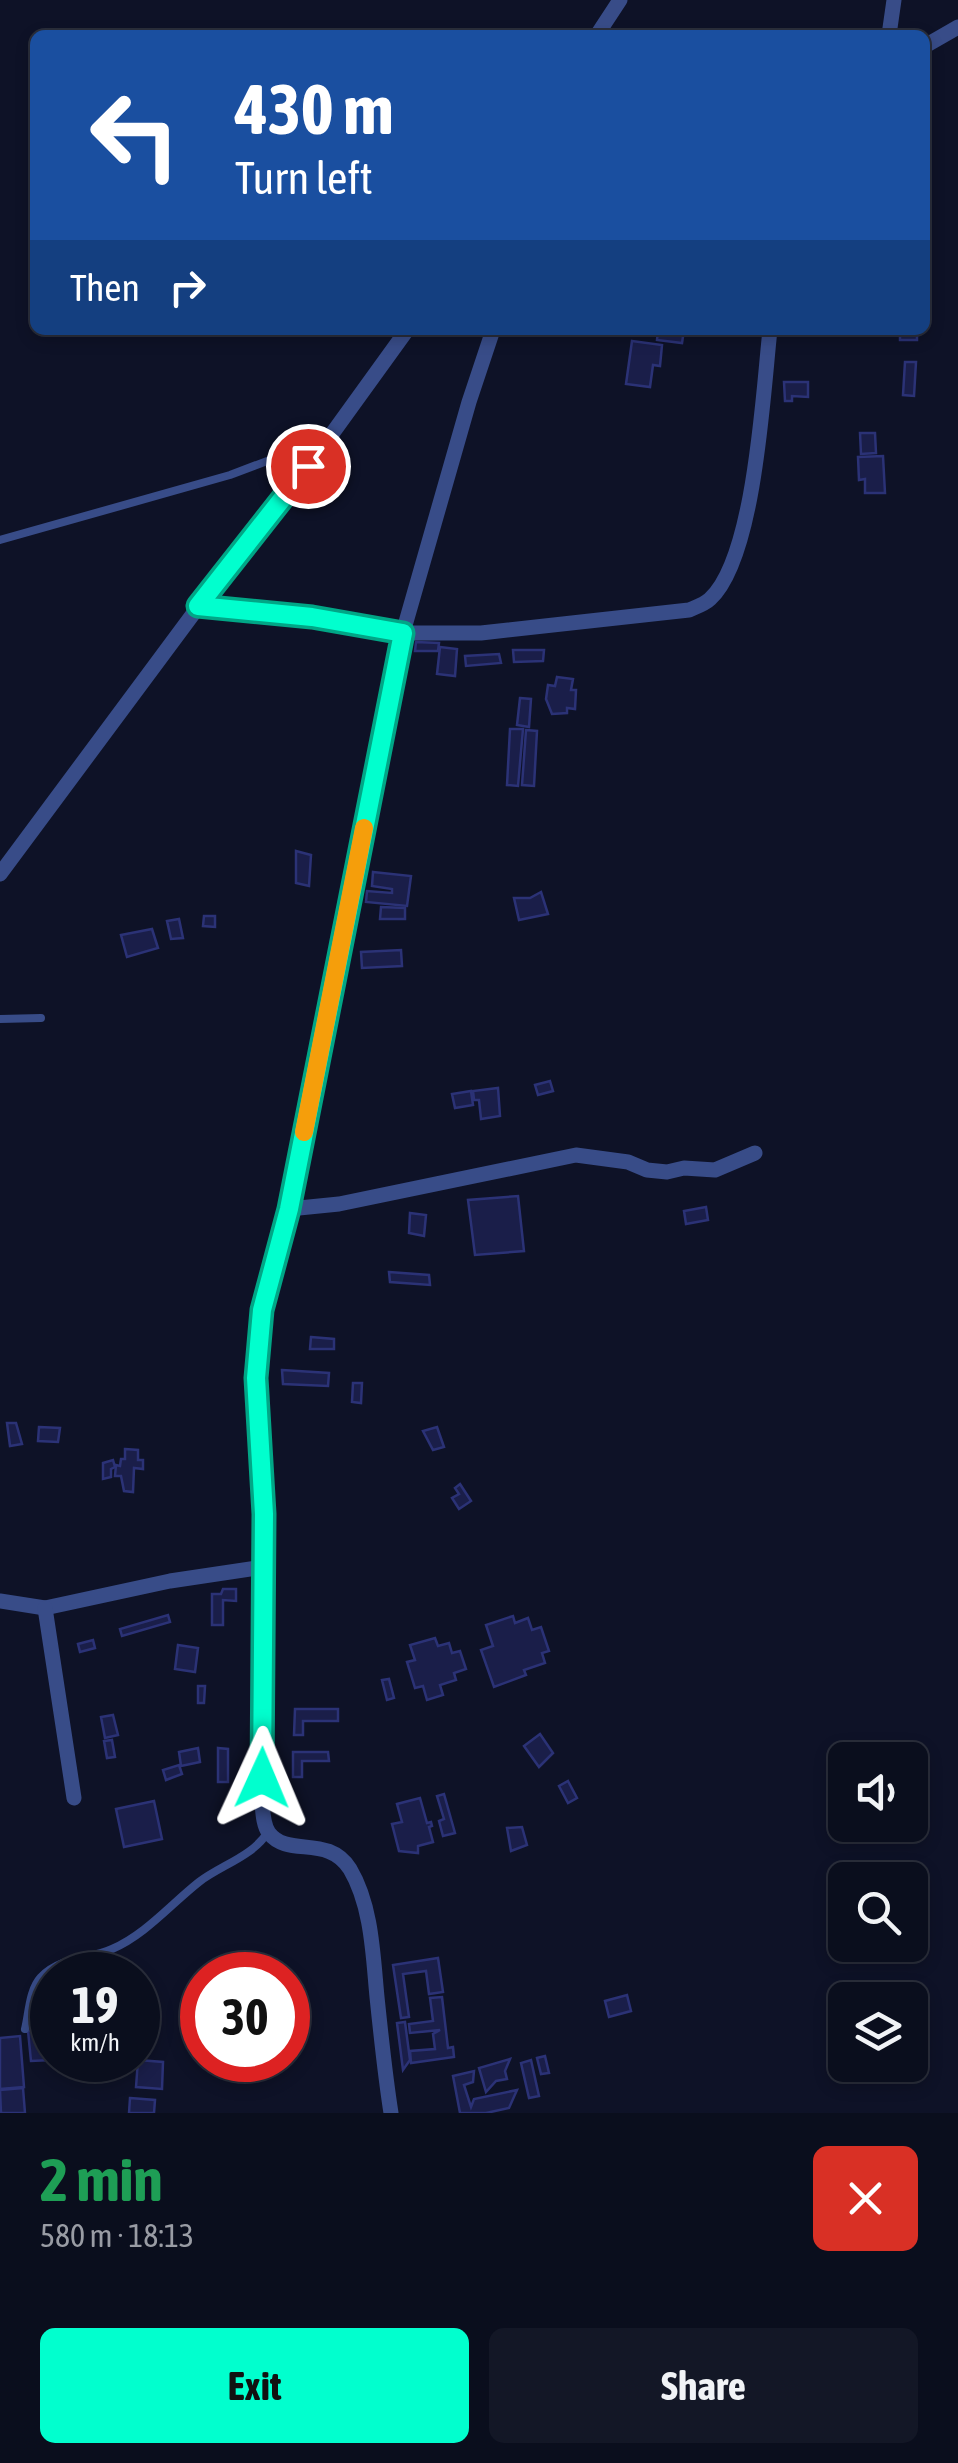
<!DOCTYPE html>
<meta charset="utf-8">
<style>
:root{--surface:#0a0e1d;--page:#131726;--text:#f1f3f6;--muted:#999ca4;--line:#2a2e3b;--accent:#01ffce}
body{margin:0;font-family:"Asap Condensed",sans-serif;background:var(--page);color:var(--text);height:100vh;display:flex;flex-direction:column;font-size:38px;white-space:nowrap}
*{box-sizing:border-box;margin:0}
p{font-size:32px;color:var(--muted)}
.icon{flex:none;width:55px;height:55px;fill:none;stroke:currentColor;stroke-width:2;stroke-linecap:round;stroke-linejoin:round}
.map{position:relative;height:2113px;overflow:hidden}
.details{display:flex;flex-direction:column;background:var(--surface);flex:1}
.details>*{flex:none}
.top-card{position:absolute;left:30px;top:30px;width:900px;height:305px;border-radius:15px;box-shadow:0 5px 15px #0003,0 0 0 2px var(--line);background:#1a4fa0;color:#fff;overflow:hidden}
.controls{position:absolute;left:828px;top:1742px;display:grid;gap:20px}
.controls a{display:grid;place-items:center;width:100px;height:100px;border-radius:15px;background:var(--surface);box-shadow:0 5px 15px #0003,0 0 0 2px var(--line);font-size:50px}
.speed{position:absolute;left:30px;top:1952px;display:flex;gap:20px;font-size:50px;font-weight:700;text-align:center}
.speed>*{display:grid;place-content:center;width:130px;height:130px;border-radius:50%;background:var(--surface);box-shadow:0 5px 15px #0003,0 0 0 2px var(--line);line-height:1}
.speed small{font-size:25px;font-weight:400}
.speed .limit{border:15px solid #d22;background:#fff;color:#111}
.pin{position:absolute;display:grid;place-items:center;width:85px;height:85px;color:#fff;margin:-42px;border:5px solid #fff;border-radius:50%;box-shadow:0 2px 10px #0007}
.me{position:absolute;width:110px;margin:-55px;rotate:1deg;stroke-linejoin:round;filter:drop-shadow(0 0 8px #0008)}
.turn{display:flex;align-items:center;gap:35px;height:210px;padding:0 40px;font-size:45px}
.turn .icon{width:130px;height:130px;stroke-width:2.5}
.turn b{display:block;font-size:70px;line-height:85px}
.then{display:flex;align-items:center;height:95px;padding:0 40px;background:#0003;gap:20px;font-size:38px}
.round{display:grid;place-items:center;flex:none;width:105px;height:105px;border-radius:15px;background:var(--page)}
.summary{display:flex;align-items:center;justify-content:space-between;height:170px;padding:0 40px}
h1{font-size:60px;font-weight:700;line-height:75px;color:#1e9e55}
.primary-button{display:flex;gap:20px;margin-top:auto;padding:20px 40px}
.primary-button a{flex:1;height:115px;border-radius:15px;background:var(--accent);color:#111;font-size:40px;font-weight:700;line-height:115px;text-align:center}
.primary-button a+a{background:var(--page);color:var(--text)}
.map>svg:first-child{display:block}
</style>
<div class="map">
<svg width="958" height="2113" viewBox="0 0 958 2113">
<rect width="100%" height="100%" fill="#0e1227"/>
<g fill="#1a1e49" stroke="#2b3276" stroke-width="2.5">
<polygon points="658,330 684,330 682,343 657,340"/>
<rect x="900" y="330" width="17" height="10"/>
<polygon points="632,341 662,345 660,366 653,365 650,387 626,384"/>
<polygon points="905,362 916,362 914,396 903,395"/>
<polygon points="784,382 808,382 808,397 792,396 792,401 785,401"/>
<polygon points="860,433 875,433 876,453 861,454"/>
<polygon points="883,456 885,493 865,493 865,479 859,480 858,457"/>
<polygon points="416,642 439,643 438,651 415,651"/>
<polygon points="440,647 457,649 455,676 437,674"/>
<polygon points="513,650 544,650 543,661 514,662"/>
<polygon points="499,654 501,663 466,666 465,656"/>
<polygon points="557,677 573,679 571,690 576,690 575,709 567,708 567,713 552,714 546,699 548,685 555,686"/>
<polygon points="520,698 531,699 529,727 517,725"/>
<polygon points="510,729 523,729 518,786 507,785"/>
<polygon points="526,730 537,731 534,786 522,785"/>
<polygon points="296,851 311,855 309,886 296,883"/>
<polygon points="373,872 411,876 407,906 366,902 367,891 392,893 392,889 372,886"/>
<polygon points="541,892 548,914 519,920 514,898 530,898"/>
<polygon points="381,907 405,908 405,919 380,919"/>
<polygon points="204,916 215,916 215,927 203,926"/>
<polygon points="179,919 183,938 171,939 167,921"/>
<polygon points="152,929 158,948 127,957 121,935"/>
<polygon points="401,950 402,966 362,968 361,952"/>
<polygon points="550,1081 553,1091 538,1095 535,1085"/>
<polygon points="498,1088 500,1116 481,1119 479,1100 474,1100 473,1091"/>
<polygon points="471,1091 473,1105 455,1108 452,1094"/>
<polygon points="518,1196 524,1251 475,1255 468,1200"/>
<polygon points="706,1207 708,1220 686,1224 684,1211"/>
<polygon points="410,1213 426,1215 424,1236 409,1233"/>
<polygon points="389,1272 429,1275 430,1285 390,1282"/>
<polygon points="311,1337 334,1339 334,1349 310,1349"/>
<polygon points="282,1370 329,1373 328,1386 283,1384"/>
<polygon points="353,1383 362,1383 361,1403 352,1402"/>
<polygon points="7,1423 16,1423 22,1444 10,1446"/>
<polygon points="39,1427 60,1428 58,1442 38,1441"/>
<polygon points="437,1427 444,1447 433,1450 423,1431"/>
<polygon points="125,1449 138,1450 138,1460 143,1460 143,1469 134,1468 133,1492 124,1491 121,1476 115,1476 116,1465 120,1466 121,1459 125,1459"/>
<polygon points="113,1460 115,1467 111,1469 111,1477 103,1479 103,1463"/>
<polygon points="460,1484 471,1501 459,1509 452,1498 459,1494 455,1488"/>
<polygon points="223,1589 236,1589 236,1601 223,1600 223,1625 212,1625 212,1594 221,1594"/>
<polygon points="168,1615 170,1622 122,1636 120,1629"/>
<polygon points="513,1616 515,1623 528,1618 532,1630 541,1627 549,1651 542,1653 545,1663 524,1670 526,1675 494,1687 481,1650 493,1646 486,1625"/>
<polygon points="435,1638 438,1646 449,1643 452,1653 460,1651 466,1669 454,1673 456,1680 440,1685 443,1695 427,1700 423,1686 415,1688 407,1662 415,1660 410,1645"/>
<polygon points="93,1640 95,1648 80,1652 78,1644"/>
<polygon points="178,1645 198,1648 195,1672 175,1669"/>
<polygon points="389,1679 394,1698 387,1700 382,1680"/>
<polygon points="198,1686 205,1686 204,1703 198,1703"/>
<polygon points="295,1709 338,1709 338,1721 303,1721 303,1735 294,1735"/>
<polygon points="113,1715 118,1735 105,1738 101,1717"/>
<polygon points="540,1734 553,1753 539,1767 524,1746"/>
<polygon points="112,1740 115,1757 107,1758 104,1741"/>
<polygon points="198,1748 200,1762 181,1766 179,1752"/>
<polygon points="218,1748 228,1749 228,1782 218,1782"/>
<polygon points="293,1752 328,1752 329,1761 302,1761 302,1777 293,1777"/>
<polygon points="179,1765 182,1774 166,1780 163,1770"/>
<polygon points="568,1781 577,1798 568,1803 559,1786"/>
<polygon points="444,1794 455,1833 443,1836 439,1821 444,1819 437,1796"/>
<polygon points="420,1798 427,1823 431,1822 432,1826 429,1827 433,1842 418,1846 418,1853 399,1851 392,1824 402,1822 397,1804"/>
<polygon points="154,1801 162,1839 124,1847 116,1809"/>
<polygon points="522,1827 527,1845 511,1851 507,1828"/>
<polygon points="438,1958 443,1992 429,1994 426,1971 403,1974 409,2017 401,2018 393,1965"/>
<polygon points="627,1995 631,2011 609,2017 605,2001"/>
<polygon points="442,1997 448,2048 453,2047 454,2057 411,2063 410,2051 435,2049 433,2034 440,2030 410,2033 409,2024 433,2021 430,1998"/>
<polygon points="405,2022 410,2060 403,2070 397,2023"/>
<polygon points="52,2029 52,2060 31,2061 28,2031"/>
<polygon points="20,2036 24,2087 0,2089 0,2038"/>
<polygon points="545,2056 549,2073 541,2074 537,2058"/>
<polygon points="510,2059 505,2071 507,2079 496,2081 486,2092 479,2068"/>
<polygon points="138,2060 163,2062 162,2089 136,2087"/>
<polygon points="531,2060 539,2096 529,2098 521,2063"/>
<polygon points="474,2071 473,2082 464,2085 471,2107 474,2099 517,2090 509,2108 486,2113 460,2113 453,2076"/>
<polygon points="23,2088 25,2113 1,2113 0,2090"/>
<polygon points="130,2098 155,2100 154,2113 129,2113"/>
</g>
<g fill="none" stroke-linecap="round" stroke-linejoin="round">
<g stroke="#384c88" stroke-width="8">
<polyline points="0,540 230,475 325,439"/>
<polyline points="0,1019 41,1018"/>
<path d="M 25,2029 C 29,2013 29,1990 41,1977 C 62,1956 87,1960 112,1949 C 145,1935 171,1904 199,1882 C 221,1865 252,1857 268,1832"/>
</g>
<g stroke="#384c88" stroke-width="15">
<polyline points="597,35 620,0"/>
<polyline points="889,35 894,0"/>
<polyline points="925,46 958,27"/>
<path d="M 199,606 L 312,617 L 403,633 L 481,633 L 689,610 C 696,607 705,604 710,599 C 755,558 763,392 770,330"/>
<polyline points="0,874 199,606 329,438 407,330"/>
<polyline points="289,1209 339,1204 576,1155 628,1162 647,1170 667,1172 684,1168 715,1170 755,1153"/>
<polyline points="0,1601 45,1608 170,1581 263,1567"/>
<polyline points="45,1608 74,1798"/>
<path d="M 391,2113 C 385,2075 381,2036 377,1997 C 373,1956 372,1906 350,1869 C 328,1834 288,1858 269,1833 C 262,1824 263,1807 261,1795 L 264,1514 L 256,1378 L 262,1310 L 289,1209 L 400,643 L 469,402 L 493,330"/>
</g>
</g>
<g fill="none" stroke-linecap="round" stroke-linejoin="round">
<g stroke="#01a686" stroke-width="25">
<polyline id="route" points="262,1778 264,1514 256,1378 262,1310 289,1209 403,633 312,617 198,606 308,466"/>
</g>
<use href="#route" stroke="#01ffce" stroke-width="18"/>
<polyline stroke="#f59e0b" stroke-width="18" points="304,1132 364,828"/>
</g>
</svg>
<div class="controls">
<a><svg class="icon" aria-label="sound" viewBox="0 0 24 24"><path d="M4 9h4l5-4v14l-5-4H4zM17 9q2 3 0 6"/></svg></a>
<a><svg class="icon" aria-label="search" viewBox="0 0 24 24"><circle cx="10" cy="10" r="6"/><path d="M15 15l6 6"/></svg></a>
<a><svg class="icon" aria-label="layers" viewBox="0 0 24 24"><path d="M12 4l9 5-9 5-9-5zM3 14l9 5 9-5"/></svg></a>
</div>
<div class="speed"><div>19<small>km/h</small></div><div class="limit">30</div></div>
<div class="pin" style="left:308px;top:466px;background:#d93025"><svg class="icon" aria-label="arrive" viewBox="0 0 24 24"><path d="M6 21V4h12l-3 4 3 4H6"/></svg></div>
<svg class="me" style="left:262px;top:1778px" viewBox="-20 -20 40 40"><path d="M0-17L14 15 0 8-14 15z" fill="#01ffce" stroke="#fff" stroke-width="4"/></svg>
<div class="top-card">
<div class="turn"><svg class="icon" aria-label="left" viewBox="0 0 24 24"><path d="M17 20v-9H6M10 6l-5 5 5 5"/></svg><div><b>430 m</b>Turn left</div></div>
<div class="then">Then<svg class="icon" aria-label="right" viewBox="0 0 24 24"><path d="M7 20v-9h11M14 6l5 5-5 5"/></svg></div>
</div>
</div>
<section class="details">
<div class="summary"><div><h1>2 min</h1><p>580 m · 18:13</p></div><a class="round" style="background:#d93025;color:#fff"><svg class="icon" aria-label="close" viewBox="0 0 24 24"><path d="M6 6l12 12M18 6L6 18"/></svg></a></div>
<div class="primary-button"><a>Exit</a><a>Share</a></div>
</section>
